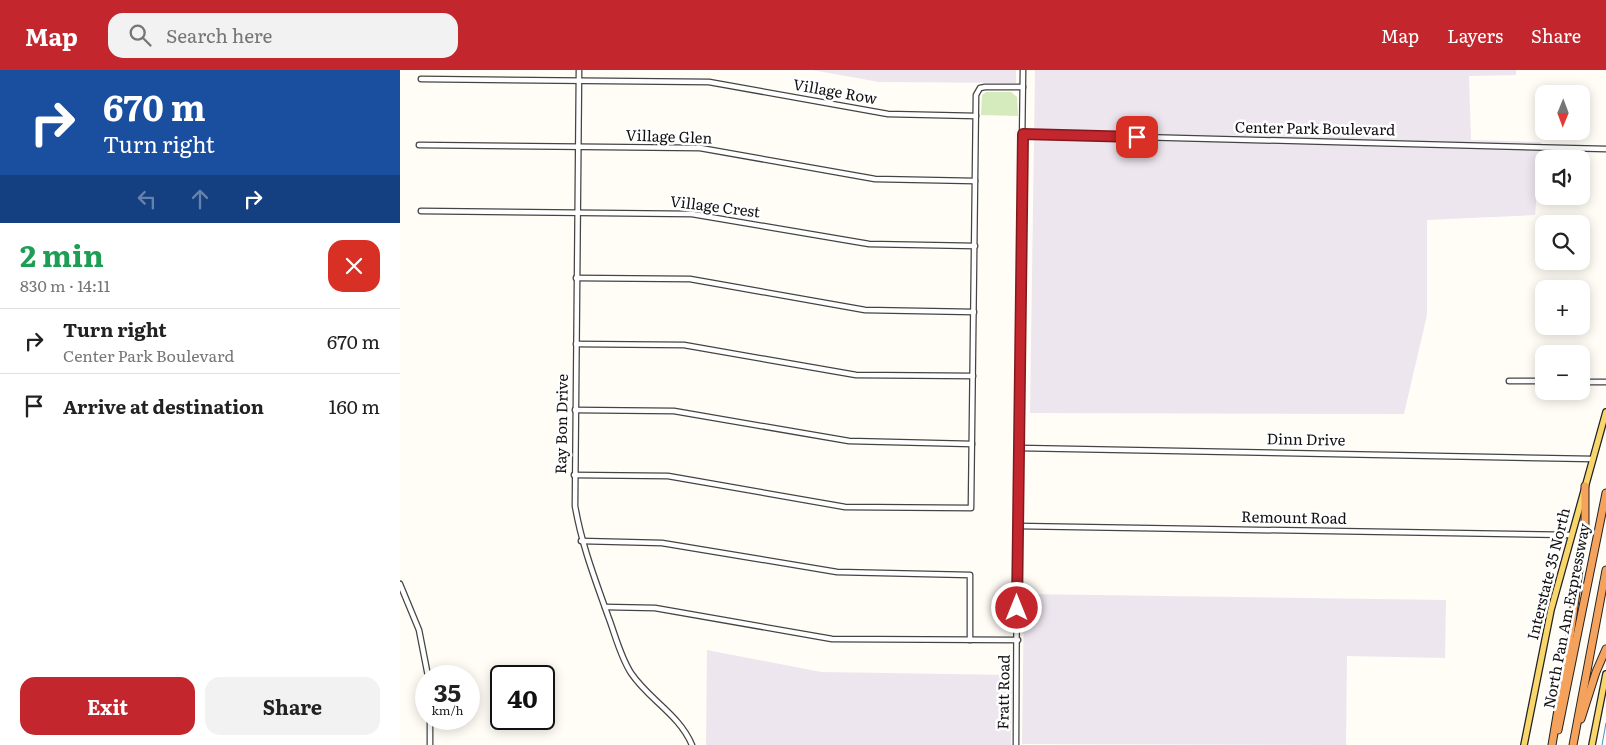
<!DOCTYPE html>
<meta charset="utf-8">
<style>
:root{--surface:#fff;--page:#f2f2f2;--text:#222;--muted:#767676;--line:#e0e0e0;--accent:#c4262e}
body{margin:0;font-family:Literata,serif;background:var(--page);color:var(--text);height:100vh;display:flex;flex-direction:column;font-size:19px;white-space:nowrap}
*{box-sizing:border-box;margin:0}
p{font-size:16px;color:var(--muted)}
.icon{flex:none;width:28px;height:28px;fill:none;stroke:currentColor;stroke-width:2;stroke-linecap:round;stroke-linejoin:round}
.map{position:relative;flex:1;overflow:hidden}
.sheet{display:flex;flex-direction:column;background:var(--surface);width:400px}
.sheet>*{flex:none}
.banner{background:#1a4fa0;color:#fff;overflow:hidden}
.needle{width:32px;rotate:181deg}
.fabs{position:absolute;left:1135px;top:15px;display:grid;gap:10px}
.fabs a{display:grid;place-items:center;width:55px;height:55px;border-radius:10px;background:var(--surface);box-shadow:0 2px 12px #0003;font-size:25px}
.speed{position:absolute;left:15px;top:595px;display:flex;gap:10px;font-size:25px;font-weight:700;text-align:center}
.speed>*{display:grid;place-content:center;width:65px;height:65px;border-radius:50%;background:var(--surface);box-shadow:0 2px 12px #0003;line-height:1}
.speed small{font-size:12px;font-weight:400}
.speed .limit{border:2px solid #111;border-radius:8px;background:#fff;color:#111}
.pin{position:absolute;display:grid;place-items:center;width:42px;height:42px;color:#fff;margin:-21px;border-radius:10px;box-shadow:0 2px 8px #0006}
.me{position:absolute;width:55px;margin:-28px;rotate:0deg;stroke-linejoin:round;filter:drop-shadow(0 0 4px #0008)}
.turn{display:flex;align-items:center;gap:18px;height:105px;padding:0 20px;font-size:22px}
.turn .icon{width:65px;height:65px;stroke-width:2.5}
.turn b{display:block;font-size:35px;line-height:42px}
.lanes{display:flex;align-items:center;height:48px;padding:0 20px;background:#0003;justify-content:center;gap:25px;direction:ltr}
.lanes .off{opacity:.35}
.round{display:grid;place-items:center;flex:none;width:52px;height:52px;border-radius:15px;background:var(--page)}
.head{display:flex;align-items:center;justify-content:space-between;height:85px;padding:0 20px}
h1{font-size:30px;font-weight:700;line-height:38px;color:#1e9e55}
.button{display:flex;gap:10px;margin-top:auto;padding:10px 20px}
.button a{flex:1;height:58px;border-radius:15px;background:var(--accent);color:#fff;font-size:20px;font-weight:700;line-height:58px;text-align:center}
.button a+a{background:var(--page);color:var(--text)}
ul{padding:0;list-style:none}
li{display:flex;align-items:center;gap:15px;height:65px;padding:0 20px;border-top:1px solid var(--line)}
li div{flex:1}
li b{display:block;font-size:19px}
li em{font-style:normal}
header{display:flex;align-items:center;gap:30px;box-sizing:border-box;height:70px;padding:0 25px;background:var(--accent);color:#fff}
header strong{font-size:24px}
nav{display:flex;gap:28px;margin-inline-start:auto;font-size:18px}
.search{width:350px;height:45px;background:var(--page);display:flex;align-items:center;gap:12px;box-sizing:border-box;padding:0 18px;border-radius:15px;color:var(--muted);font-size:19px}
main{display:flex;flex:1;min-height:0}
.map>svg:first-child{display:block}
</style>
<header>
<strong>Map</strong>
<div class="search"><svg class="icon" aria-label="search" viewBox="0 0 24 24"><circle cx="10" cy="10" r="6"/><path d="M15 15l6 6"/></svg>Search here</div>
<nav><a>Map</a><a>Layers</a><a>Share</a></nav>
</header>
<main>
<section class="sheet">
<div class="banner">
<div class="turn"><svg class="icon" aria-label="right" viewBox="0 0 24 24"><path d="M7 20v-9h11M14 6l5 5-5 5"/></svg><div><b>670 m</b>Turn right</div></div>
<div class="lanes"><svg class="icon off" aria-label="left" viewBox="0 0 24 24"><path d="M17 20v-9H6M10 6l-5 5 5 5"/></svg><svg class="icon off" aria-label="ahead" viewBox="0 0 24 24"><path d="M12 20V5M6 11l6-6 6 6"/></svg><svg class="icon" aria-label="right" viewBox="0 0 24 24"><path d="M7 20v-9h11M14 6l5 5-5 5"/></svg></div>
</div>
<div class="head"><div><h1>2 min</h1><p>830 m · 14:11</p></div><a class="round" style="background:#d93025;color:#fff"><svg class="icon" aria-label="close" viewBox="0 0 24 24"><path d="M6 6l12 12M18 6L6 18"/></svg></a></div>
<ul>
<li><svg class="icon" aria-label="right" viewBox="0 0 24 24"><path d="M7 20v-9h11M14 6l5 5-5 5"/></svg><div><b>Turn right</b><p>Center Park Boulevard</p></div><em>670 m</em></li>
<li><svg class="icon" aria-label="arrive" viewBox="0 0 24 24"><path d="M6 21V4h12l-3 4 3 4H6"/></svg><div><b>Arrive at destination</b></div><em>160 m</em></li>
</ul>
<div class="button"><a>Exit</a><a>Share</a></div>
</section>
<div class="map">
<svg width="1206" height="675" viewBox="0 0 1206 675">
<rect width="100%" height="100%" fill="#fffdf5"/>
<g fill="#eee6ef">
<polygon points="412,0 616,0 616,13 479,12"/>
<polygon points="635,0 1116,0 1116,5 1069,6 1071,70 1141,72 1135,145 1027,150 1027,245 1004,344 630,343"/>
<polygon points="624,524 1046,530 1045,588 947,586 946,675 622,674"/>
<polygon points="307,580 421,602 612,605 611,675 306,675"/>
</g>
<polygon fill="#d5ebbd" points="586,22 611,22 617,27 618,46 581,45 582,25"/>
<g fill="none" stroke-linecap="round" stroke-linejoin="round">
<polyline stroke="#3f96cf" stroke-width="1" points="1202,675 1206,653"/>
<g stroke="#444" stroke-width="7">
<g id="minor">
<path d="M 179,0 L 175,436 C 182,476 195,509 208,546 C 215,564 220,586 231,603 C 249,630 279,644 292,675"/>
<polyline points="21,9 309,12 488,44 576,46"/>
<polyline points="623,64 1206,79"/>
<polyline points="19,75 300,78 475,109 575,111"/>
<polyline points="21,141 292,144 469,174 575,176"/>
<polyline points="176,208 290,209 465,240 574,242"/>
<polyline points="176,274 284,275 456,305 573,306"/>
<polyline points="1109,311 1144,311"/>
<polyline points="1181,312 1206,312"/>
<polyline points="175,340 274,341 449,371 572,374"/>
<polyline points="619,378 1193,389"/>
<polyline points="174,405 268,406 445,437 571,438 576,25 580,18 585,17 623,17"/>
<polyline points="617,456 1170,465"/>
<polyline points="181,471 262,473 437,502 570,505 570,570"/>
<polyline points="0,514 19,560 28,606"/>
<polyline points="205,537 255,538 432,569 618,570"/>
<polyline points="30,649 30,675"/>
<polyline points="616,675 617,456 623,0"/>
</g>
</g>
<g stroke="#222" stroke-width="8">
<g id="major">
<polyline points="1124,675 1151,540 1206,342"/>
<polyline points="1192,675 1206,604"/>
</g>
</g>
<g stroke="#222" stroke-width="9">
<g id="highway">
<polyline points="1181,649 1196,602 1206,579"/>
<polyline points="1158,660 1206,423"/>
<polyline points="1152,675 1169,574 1185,455 1185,416"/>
<polyline points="1173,675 1206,500"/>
</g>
</g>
<use href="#minor" stroke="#fff" stroke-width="4.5"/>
<use href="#major" stroke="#f9d66b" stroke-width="5.5"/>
<use href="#highway" stroke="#f5a25d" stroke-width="7"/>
</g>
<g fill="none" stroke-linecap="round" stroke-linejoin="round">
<g stroke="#7f191e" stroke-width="12">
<polyline id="route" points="617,538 623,64 737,67"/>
</g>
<use href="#route" stroke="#c4262e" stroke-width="9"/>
</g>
<g text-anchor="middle" stroke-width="5" stroke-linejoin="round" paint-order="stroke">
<g font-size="15" fill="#111" stroke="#fff">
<text transform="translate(435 22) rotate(10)" y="5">Village Row</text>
<text transform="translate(915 59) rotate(1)" y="5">Center Park Boulevard</text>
<text transform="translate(269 67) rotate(2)" y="5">Village Glen</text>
<text transform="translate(315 137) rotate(7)" y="5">Village Crest</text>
<text transform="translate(162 354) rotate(-89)" y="5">Ray Bon Drive</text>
<text transform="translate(906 370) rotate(1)" y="5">Dinn Drive</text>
<text transform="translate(894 448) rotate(1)" y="5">Remount Road</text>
<text transform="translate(1149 504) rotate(-76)" y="5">Interstate 35 North</text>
<text transform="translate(1167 546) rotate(-79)" y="5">North Pan Am Expressway</text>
<text transform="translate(604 622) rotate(-89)" y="5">Fratt Road</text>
</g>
</g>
</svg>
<div class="fabs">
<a><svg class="needle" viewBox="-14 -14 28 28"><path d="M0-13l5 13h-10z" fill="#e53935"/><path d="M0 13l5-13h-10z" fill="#767676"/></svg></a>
<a><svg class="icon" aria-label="sound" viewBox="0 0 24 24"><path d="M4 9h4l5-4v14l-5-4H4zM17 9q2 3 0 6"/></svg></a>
<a><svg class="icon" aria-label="search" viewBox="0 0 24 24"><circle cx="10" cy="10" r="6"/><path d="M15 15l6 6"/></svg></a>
<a>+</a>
<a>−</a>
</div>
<div class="speed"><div>35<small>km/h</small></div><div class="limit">40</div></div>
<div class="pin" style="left:737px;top:67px;background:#d93025"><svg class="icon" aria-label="arrive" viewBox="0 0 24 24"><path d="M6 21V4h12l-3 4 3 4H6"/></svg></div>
<svg class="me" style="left:617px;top:538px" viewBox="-20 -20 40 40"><circle r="17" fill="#c4262e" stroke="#fff" stroke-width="3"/><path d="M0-11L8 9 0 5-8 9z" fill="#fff"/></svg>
</div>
</main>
